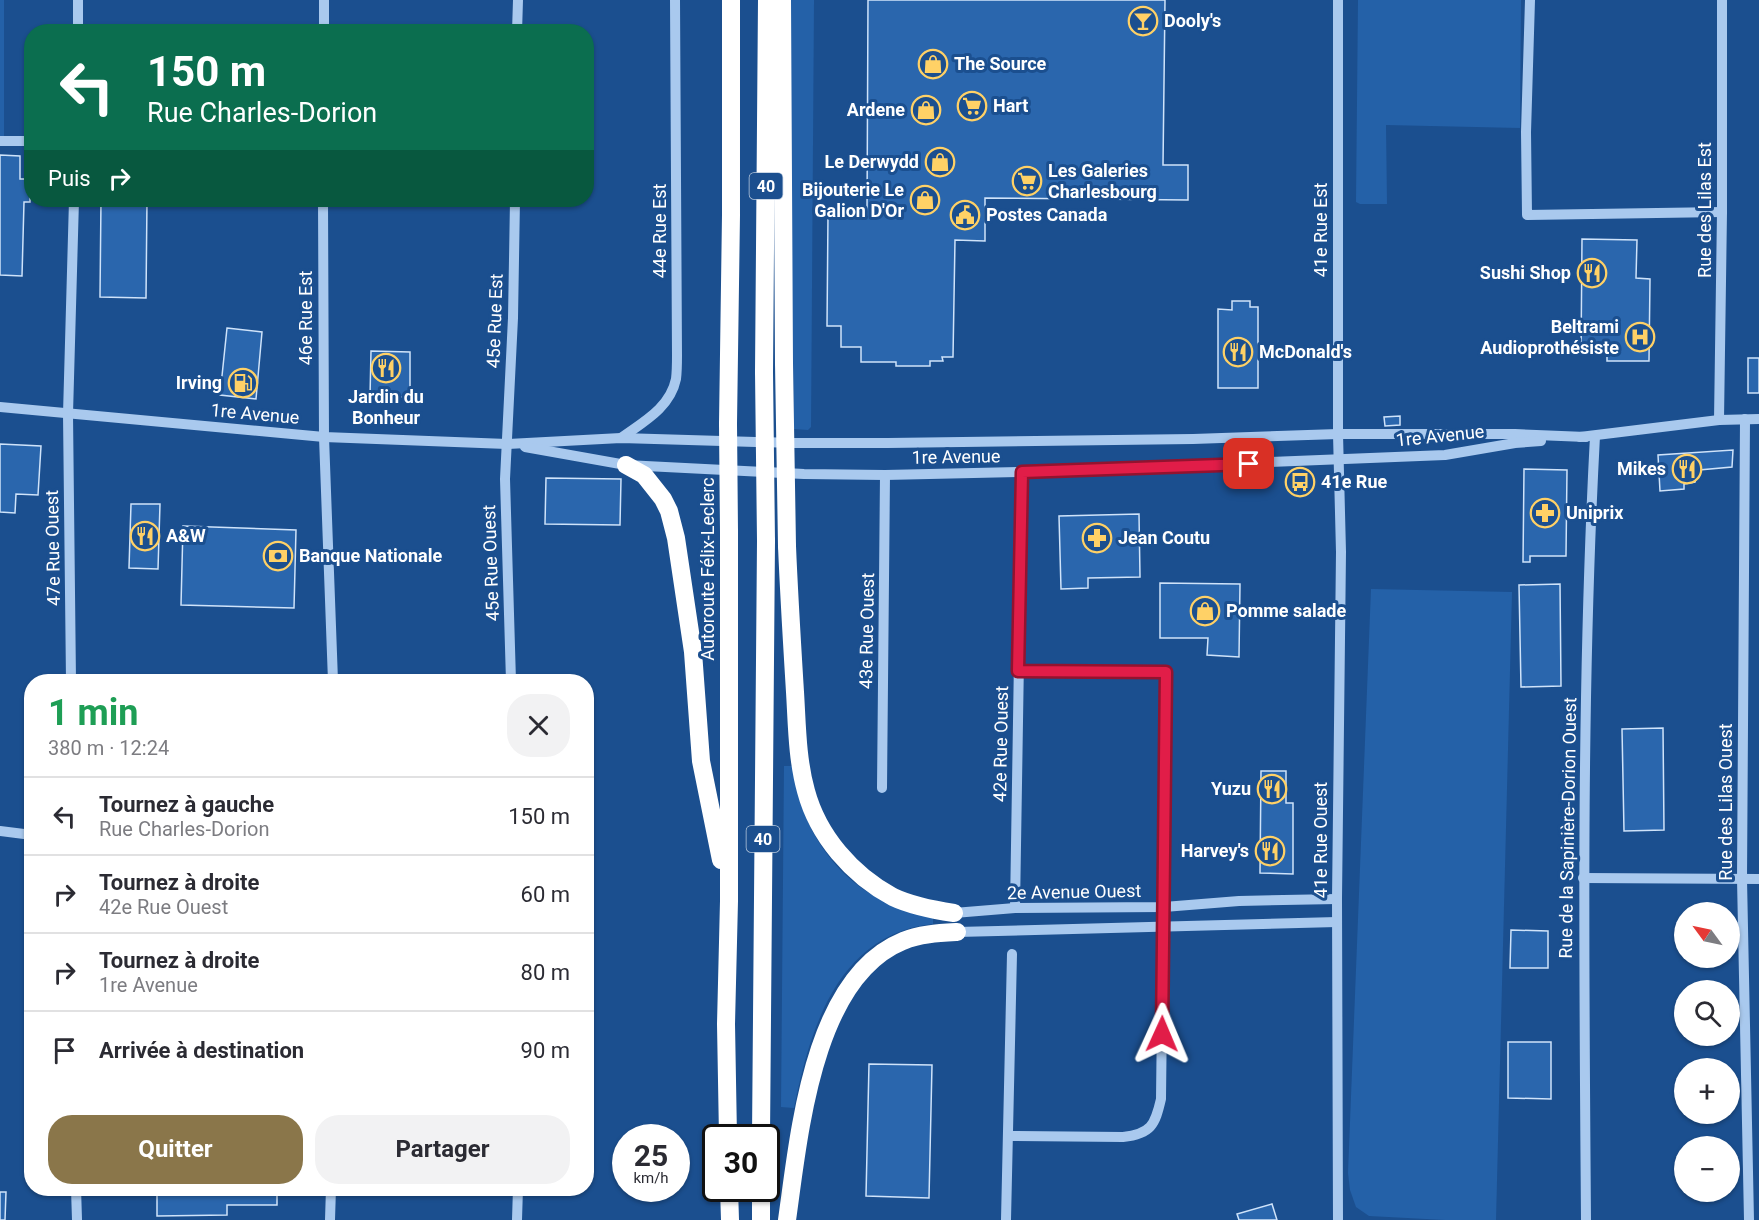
<!DOCTYPE html>
<html lang="fr">
<meta charset="utf-8">
<style>
:root{--surface:#fff;--page:#f2f2f3;--text:#2b2b33;--muted:#7c7c81;--line:#e1e1e2;--accent:#8a764a}
body{margin:0;font-family:Roboto,sans-serif;background:var(--page);color:var(--text);height:100vh;display:flex;flex-direction:column;font-size:22px;white-space:nowrap}
*{box-sizing:border-box;margin:0}
p{font-size:20px;color:var(--muted)}
.icon{flex:none;width:33px;height:33px;fill:none;stroke:currentColor;stroke-width:2;stroke-linecap:round;stroke-linejoin:round}
.map{position:relative;flex:1;overflow:hidden}
.side{position:absolute;left:24px;top:674px;width:570px;height:522px;display:flex;flex-direction:column;background:var(--surface);border-radius:24px;box-shadow:0 2px 4px #0004}
.side>*{flex:none}
.guide{position:absolute;left:24px;top:24px;width:570px;height:183px;border-radius:24px;box-shadow:0 2px 4px #0004;background:#0b6e4f;color:#fff;overflow:hidden}
.needle{width:39px;rotate:303deg}
.buttons{position:absolute;left:1674px;top:902px;display:grid;gap:12px}
.buttons a{display:grid;place-items:center;width:66px;height:66px;border-radius:50%;background:var(--surface);box-shadow:0 2px 4px #0004;font-size:30px}
.speed{position:absolute;left:612px;top:1124px;display:flex;gap:12px;font-size:30px;font-weight:700;text-align:center}
.speed>*{display:grid;place-content:center;width:78px;height:78px;border-radius:50%;background:var(--surface);box-shadow:0 2px 4px #0004;line-height:1}
.speed small{font-size:15px;font-weight:400}
.speed .limit{border:3px solid #111;border-radius:9px;background:#fff;color:#111}
.pin{position:absolute;display:grid;place-items:center;width:51px;height:51px;color:#fff;margin:-26px;border-radius:12px;box-shadow:0 3px 9px #0006}
.me{position:absolute;width:66px;margin:-33px;rotate:1deg;stroke-linejoin:round;filter:drop-shadow(0 0 4px #0008)}
.turn{display:flex;align-items:center;gap:21px;height:126px;padding:0 24px;font-size:27px}
.turn .icon{width:78px;height:78px;stroke-width:2.5}
.turn b{display:block;font-size:42px;line-height:51px}
.then{display:flex;align-items:center;height:57px;padding:0 24px;background:#0003;gap:12px;font-size:22px}
.round{display:grid;place-items:center;flex:none;width:63px;height:63px;border-radius:24px;background:var(--page)}
.head{display:flex;align-items:center;justify-content:space-between;height:102px;padding:0 24px}
h1{font-size:36px;font-weight:700;line-height:45px;color:#1e9e55}
.primary-button{display:flex;gap:12px;margin-top:auto;padding:12px 24px}
.primary-button a{flex:1;height:69px;border-radius:24px;background:var(--accent);color:#fff;font-size:24px;font-weight:700;line-height:69px;text-align:center}
.primary-button a+a{background:var(--page);color:var(--text)}
ul{padding:0;list-style:none}
li{display:flex;align-items:center;gap:18px;height:78px;padding:0 24px;border-top:2px solid var(--line)}
li div{flex:1}
li b{display:block;font-size:22px}
li em{font-style:normal}
.map>svg:first-child{display:block}
</style>
<div class="map">
<svg width="1759" height="1220" viewBox="0 0 1759 1220">
<rect width="100%" height="100%" fill="#1b4f8f"/>
<g fill="#2461a8">
<rect x="0" y="0" width="4" height="141"/>
<polygon points="788,0 814,0 811,427 808,430 794,429"/>
<polygon points="1358,0 1521,0 1520,128 1386,125 1387,204 1360,204 1356,202"/>
<polygon points="1371,589 1512,592 1496,1220 1445,1220 1369,1216 1356,1207 1350,1190 1348,1173"/>
<path d="M 784,766 L 793,766 C 796,779 798,793 802,806 C 813,842 843,881 877,897 C 895,906 915,911 933,918 L 933,924 C 838,934 810,1028 794,1108 L 781,1107 Z"/>
</g>
<g fill="#2a66ad" stroke="#cfe3fa" stroke-width="1.5">
<polygon points="868,0 1165,0 1163,165 1188,165 1188,200 985,198 985,241 955,240 953,357 942,357 943,361 930,361 930,366 896,366 896,362 861,362 861,347 841,347 841,326 827,326 828,215 867,215"/>
<polygon points="0,155 20,156 20,179 30,179 30,202 24,202 22,276 0,275"/>
<polygon points="101,200 147,200 146,298 100,297"/>
<polygon points="1582,239 1637,240 1636,278 1650,279 1649,361 1607,361 1607,354 1581,354"/>
<polygon points="1232,301 1250,301 1250,307 1258,307 1258,388 1218,388 1218,309 1232,310"/>
<polygon points="227,328 262,332 256,399 220,395"/>
<polygon points="371,351 410,352 410,397 370,397"/>
<rect x="1748" y="358" width="11" height="35"/>
<polygon points="1400,416 1400,425 1385,426 1384,417"/>
<polygon points="0,444 41,446 38,495 16,494 15,513 0,512"/>
<polygon points="1733,450 1732,467 1699,470 1695,482 1684,484 1684,489 1660,491 1658,455"/>
<polygon points="1524,469 1567,470 1566,556 1530,556 1530,562 1523,562"/>
<polygon points="546,478 621,479 620,525 545,524"/>
<polygon points="131,504 160,504 158,569 129,568"/>
<polygon points="1139,514 1140,577 1088,578 1088,588 1061,589 1059,516"/>
<polygon points="183,526 296,530 294,608 181,605"/>
<polygon points="1160,583 1240,584 1239,657 1207,655 1208,638 1160,638"/>
<polygon points="1560,584 1561,686 1521,687 1519,585"/>
<polygon points="1663,728 1664,830 1624,831 1622,729"/>
<polygon points="1261,771 1286,771 1286,803 1293,803 1293,874 1260,873"/>
<polygon points="1511,930 1548,931 1548,968 1510,968"/>
<polygon points="1508,1042 1551,1042 1551,1099 1508,1098"/>
<polygon points="869,1064 932,1065 929,1198 866,1196"/>
<polygon points="134,1188 277,1188 277,1205 227,1205 227,1215 157,1216 157,1190 134,1190"/>
<polygon points="0,1192 6,1192 5,1220 0,1220"/>
<polygon points="1272,1204 1277,1220 1239,1220 1237,1214"/>
</g>
<g fill="none" stroke-linecap="round" stroke-linejoin="round">
<g stroke="#a9c9ee" stroke-width="10">
<polyline points="1338,0 1338,434 1341,552 1337,899 1338,1220"/>
<polyline points="1530,0 1526,132 1527,215 1722,212"/>
<polyline points="78,32 78,0"/>
<polyline points="324,32 324,0"/>
<polyline points="517,32 518,0"/>
<polyline points="0,141 32,141"/>
<polyline points="323,200 324,437 333,681"/>
<polyline points="0,407 324,437 507,444 621,438 793,443 888,443 1193,439 1338,434 1515,434 1586,437"/>
<polyline points="1745,419 1742,879 1749,1220"/>
<polyline points="1719,420 1722,212 1722,0"/>
<polyline points="1580,437 1719,420 1759,419"/>
<path d="M 621,438 C 643,422 670,408 676,379 C 677,371 677,363 677,355 L 675,0"/>
<polyline points="525,447 626,465 804,474 885,475 1022,472 1445,455 1515,443 1541,441"/>
<polyline points="71,681 68,414 74,200"/>
<polyline points="511,681 505,479 513,318 515,200"/>
<polyline points="882,788 885,475"/>
<polyline points="0,831 32,835"/>
<polyline points="1583,878 1759,879"/>
<polyline points="1015,908 1022,472"/>
<polyline points="954,913 1015,908 1164,907 1239,901 1337,899"/>
<polyline points="957,932 1337,922"/>
<path d="M 1009,1136 L 1123,1137 C 1151,1134 1155,1125 1161,1099 L 1166,672 L 1018,671"/>
<polyline points="76,1188 77,1220"/>
<polyline points="330,1220 331,1188"/>
<polyline points="517,1220 518,1188"/>
<polyline points="1006,1220 1012,954"/>
<path d="M 1586,1220 C 1584,958 1581,697 1595,436"/>
</g>
<g stroke="#fff" stroke-width="18">
<polyline points="782,0 784,363"/>
<polyline points="764,372 767,0"/>
<polyline points="728,424 731,215 731,0"/>
<polyline points="626,465 644,475 663,499 669,511 676,538 693,652 701,761 721,860"/>
<path d="M 787,546 C 789,595 792,643 795,692 C 797,724 797,759 806,791 C 818,836 852,875 893,897 C 912,906 934,910 954,913"/>
<polyline points="728,1137 726,1024 729,901 729,532"/>
<polyline points="761,1137 766,541"/>
<polyline points="729,1188 730,1220"/>
<polyline points="761,1220 761,1188"/>
<path d="M 787,1220 C 799,1136 812,978 903,941 C 919,934 939,933 957,932"/>
</g>
<g stroke="#fff" stroke-width="18">
<polyline points="784,363 787,546"/>
<polyline points="764,372 766,541"/>
<polyline points="728,424 729,532"/>
</g>
</g>
<g fill="none" stroke-linecap="round" stroke-linejoin="round">
<g stroke="#92132f" stroke-width="15">
<polyline id="route" points="1162,1034 1166,672 1018,671 1022,472 1249,464"/>
</g>
<use href="#route" stroke="#e11d48" stroke-width="10"/>
</g>
<defs>
<g id="bar-ring" transform="scale(1.5)"><circle r="9.5" fill="#1b4f8f" stroke="#ffd166" stroke-width="1.5"/><path d="M-6-5H6L.8 .8V4.5H3.5V6h-7V4.5H-.8V.8Z" fill="#ffd166"/></g>
<g id="shop-ring" transform="scale(1.5)"><circle r="9.5" fill="#1b4f8f" stroke="#ffd166" stroke-width="1.5"/><path d="M-5-2.5h2.3a2.7 3.5 0 0 1 5.4 0H5L5.5 6h-11ZM-1.5-2.5h3a1.5 2.3 0 0 0-3 0Z" fill="#ffd166"/></g>
<g id="supermarket-ring" transform="scale(1.5)"><circle r="9.5" fill="#1b4f8f" stroke="#ffd166" stroke-width="1.5"/><path d="M-6-5.5h2.5l.6 2H6L4.5 2H-2.5L-4.4-4H-6ZM-1.5 3.2a1.3 1.3 0 1 0 .1 0ZM3 3.2a1.3 1.3 0 1 0 .1 0Z" fill="#ffd166"/></g>
<g id="civic-ring" transform="scale(1.5)"><circle r="9.5" fill="#1b4f8f" stroke="#ffd166" stroke-width="1.5"/><path d="M-.6-6.5H3V-4.5H.6V-3L4-1V1h2V6H-6V1h2V-1L-.6-3ZM-1.2 2.5V6h2.4V2.5Z" fill="#ffd166"/></g>
<g id="restaurant-ring" transform="scale(1.5)"><circle r="9.5" fill="#1b4f8f" stroke="#ffd166" stroke-width="1.5"/><path d="M-5-6h1v4h1v-4h1v4h1v-4h1v5L-1.5 .5V6h-2V.5L-5-1ZM5-6V6H3V1.5H1.5Q1.5-4 5-6Z" fill="#ffd166"/></g>
<g id="hospital-ring" transform="scale(1.5)"><circle r="9.5" fill="#1b4f8f" stroke="#ffd166" stroke-width="1.5"/><path d="M-5-5h3v3.5h4V-5h3V5h-3V1.5h-4V5h-3Z" fill="#ffd166"/></g>
<g id="fuel-ring" transform="scale(1.5)"><circle r="9.5" fill="#1b4f8f" stroke="#ffd166" stroke-width="1.5"/><path d="M-5.5-6h7V0h2V4h1.3V-2.5L3-4.5l.8-.8L6-3V5H2.5V1h-1V6h-7ZM-4.2-4.7v3.2H.2V-4.7Z" fill="#ffd166"/></g>
<g id="bus-ring" transform="scale(1.5)"><circle r="9.5" fill="#1b4f8f" stroke="#ffd166" stroke-width="1.5"/><path d="M-5-6H5V4H4V6H2V4H-2V6H-4V4H-5ZM-3.5-4V0h7V-4ZM-3.5 1.2v1.5H-2V1.2ZM2 1.2v1.5H3.5V1.2Z" fill="#ffd166"/></g>
<g id="pharmacy-ring" transform="scale(1.5)"><circle r="9.5" fill="#1b4f8f" stroke="#ffd166" stroke-width="1.5"/><path d="M-2-6h4v4h4v4h-4v4h-4v-4h-4v-4h4Z" fill="#ffd166"/></g>
<g id="bank-ring" transform="scale(1.5)"><circle r="9.5" fill="#1b4f8f" stroke="#ffd166" stroke-width="1.5"/><path d="M-6-4H6V4H-6ZM0-2.3a2.3 2.3 0 1 0 0 4.6a2.3 2.3 0 1 0 0-4.6Z" fill="#ffd166"/></g>
</defs>
<g fill-rule="evenodd">
<use href="#bar-ring" x="1143" y="21"/>
<use href="#shop-ring" x="933" y="64"/>
<use href="#supermarket-ring" x="972" y="106"/>
<use href="#shop-ring" x="926" y="110"/>
<use href="#shop-ring" x="940" y="162"/>
<use href="#supermarket-ring" x="1027" y="181"/>
<use href="#shop-ring" x="925" y="200"/>
<use href="#civic-ring" x="965" y="215"/>
<use href="#restaurant-ring" x="1592" y="273"/>
<use href="#hospital-ring" x="1640" y="337"/>
<use href="#restaurant-ring" x="1238" y="352"/>
<use href="#restaurant-ring" x="386" y="368"/>
<use href="#fuel-ring" x="243" y="383"/>
<use href="#restaurant-ring" x="1687" y="469"/>
<use href="#bus-ring" x="1300" y="482"/>
<use href="#pharmacy-ring" x="1545" y="513"/>
<use href="#restaurant-ring" x="145" y="536"/>
<use href="#pharmacy-ring" x="1097" y="538"/>
<use href="#bank-ring" x="278" y="556"/>
<use href="#shop-ring" x="1205" y="611"/>
<use href="#restaurant-ring" x="1272" y="789"/>
<use href="#restaurant-ring" x="1270" y="851"/>
</g>
<g text-anchor="middle" stroke-width="6" stroke-linejoin="round" paint-order="stroke">
<g fill="#1b4f8f" stroke="#bbcadd" stroke-width="1.5">
<rect x="749.5" y="173" width="33" height="26" rx="4.5"/>
<rect x="746.5" y="826" width="33" height="26" rx="4.5"/>
</g>
<g font-size="16" font-weight="bold" fill="#fff">
<text x="766" y="192">40</text>
<text x="763" y="845">40</text>
</g>
<g font-size="18" font-weight="bold" fill="#fff" stroke="#1b4f8f" text-anchor="start">
<text x="1164" y="27">Dooly's</text>
<text x="954" y="70">The Source</text>
<text x="993" y="112">Hart</text>
<text x="905" y="116" text-anchor="end">Ardene</text>
<text x="919" y="168" text-anchor="end">Le Derwydd</text>
<text x="1048" y="177">Les Galeries<tspan x="1048" dy="21">Charlesbourg</tspan></text>
<text x="904" y="196" text-anchor="end">Bijouterie Le<tspan x="904" dy="21">Galion D'Or</tspan></text>
<text x="986" y="221">Postes Canada</text>
<text x="1571" y="279" text-anchor="end">Sushi Shop</text>
<text x="1619" y="333" text-anchor="end">Beltrami<tspan x="1619" dy="21">Audioprothésiste</tspan></text>
<text x="1259" y="358">McDonald's</text>
<text x="222" y="389" text-anchor="end">Irving</text>
<text x="386" y="403" text-anchor="middle">Jardin du<tspan x="386" dy="21">Bonheur</tspan></text>
<text x="1666" y="475" text-anchor="end">Mikes</text>
<text x="1321" y="488">41e Rue</text>
<text x="1566" y="519">Uniprix</text>
<text x="166" y="542">A&amp;W</text>
<text x="1118" y="544">Jean Coutu</text>
<text x="299" y="562">Banque Nationale</text>
<text x="1226" y="617">Pomme salade</text>
<text x="1251" y="795" text-anchor="end">Yuzu</text>
<text x="1249" y="857" text-anchor="end">Harvey's</text>
</g>
<g font-size="18" fill="#fff" stroke="#1b4f8f">
<text transform="translate(1705 210) rotate(-90)" y="6">Rue des Lilas Est</text>
<text transform="translate(1321 230) rotate(-90)" y="6">41e Rue Est</text>
<text transform="translate(660 231) rotate(-90)" y="6">44e Rue Est</text>
<text transform="translate(306 318) rotate(-90)" y="6">46e Rue Est</text>
<text transform="translate(495 321) rotate(-88)" y="6">45e Rue Est</text>
<text transform="translate(255 414) rotate(5)" y="6">1re Avenue</text>
<text transform="translate(1440 436) rotate(-6)" y="6">1re Avenue</text>
<text transform="translate(956 457) rotate(-1)" y="6">1re Avenue</text>
<text transform="translate(53 548) rotate(-91)" y="6">47e Rue Ouest</text>
<text transform="translate(491 563) rotate(-92)" y="6">45e Rue Ouest</text>
<text transform="translate(708 569) rotate(-90)" y="6">Autoroute Félix-Leclerc</text>
<text transform="translate(867 631) rotate(-89)" y="6">43e Rue Ouest</text>
<text transform="translate(1001 744) rotate(-89)" y="6">42e Rue Ouest</text>
<text transform="translate(1726 802) rotate(-90)" y="6">Rue des Lilas Ouest</text>
<text transform="translate(1568 828) rotate(-89)" y="6">Rue de la Sapinière-Dorion Ouest</text>
<text transform="translate(1321 840) rotate(-90)" y="6">41e Rue Ouest</text>
<text transform="translate(1074 892) rotate(-1)" y="6">2e Avenue Ouest</text>
</g>
</g>
</svg>
<div class="buttons">
<a><svg class="needle" viewBox="-14 -14 28 28"><path d="M0-13l5 13h-10z" fill="#e53935"/><path d="M0 13l5-13h-10z" fill="#7c7c81"/></svg></a>
<a><svg class="icon" aria-label="search" viewBox="0 0 24 24"><circle cx="10" cy="10" r="6"/><path d="M15 15l6 6"/></svg></a>
<a>+</a>
<a>−</a>
</div>
<div class="speed"><div>25<small>km/h</small></div><div class="limit">30</div></div>
<div class="pin" style="left:1249px;top:464px;background:#d93025"><svg class="icon" aria-label="arrive" viewBox="0 0 24 24"><path d="M6 21V4h12l-3 4 3 4H6"/></svg></div>
<svg class="me" style="left:1162px;top:1034px" viewBox="-20 -20 40 40"><path d="M0-17L14 15 0 8-14 15z" fill="#e11d48" stroke="#fff" stroke-width="4"/></svg>
<div class="guide">
<div class="turn"><svg class="icon" aria-label="left" viewBox="0 0 24 24"><path d="M17 20v-9H6M10 6l-5 5 5 5"/></svg><div><b>150 m</b>Rue Charles-Dorion</div></div>
<div class="then">Puis<svg class="icon" aria-label="right" viewBox="0 0 24 24"><path d="M7 20v-9h11M14 6l5 5-5 5"/></svg></div>
</div>
<section class="side">
<div class="head"><div><h1>1 min</h1><p>380 m · 12:24</p></div><a class="round"><svg class="icon" aria-label="close" viewBox="0 0 24 24"><path d="M6 6l12 12M18 6L6 18"/></svg></a></div>
<ul>
<li><svg class="icon" aria-label="left" viewBox="0 0 24 24"><path d="M17 20v-9H6M10 6l-5 5 5 5"/></svg><div><b>Tournez à gauche</b><p>Rue Charles-Dorion</p></div><em>150 m</em></li>
<li><svg class="icon" aria-label="right" viewBox="0 0 24 24"><path d="M7 20v-9h11M14 6l5 5-5 5"/></svg><div><b>Tournez à droite</b><p>42e Rue Ouest</p></div><em>60 m</em></li>
<li><svg class="icon" aria-label="right" viewBox="0 0 24 24"><path d="M7 20v-9h11M14 6l5 5-5 5"/></svg><div><b>Tournez à droite</b><p>1re Avenue</p></div><em>80 m</em></li>
<li><svg class="icon" aria-label="arrive" viewBox="0 0 24 24"><path d="M6 21V4h12l-3 4 3 4H6"/></svg><div><b>Arrivée à destination</b></div><em>90 m</em></li>
</ul>
<div class="primary-button"><a>Quitter</a><a>Partager</a></div>
</section>
</div>
